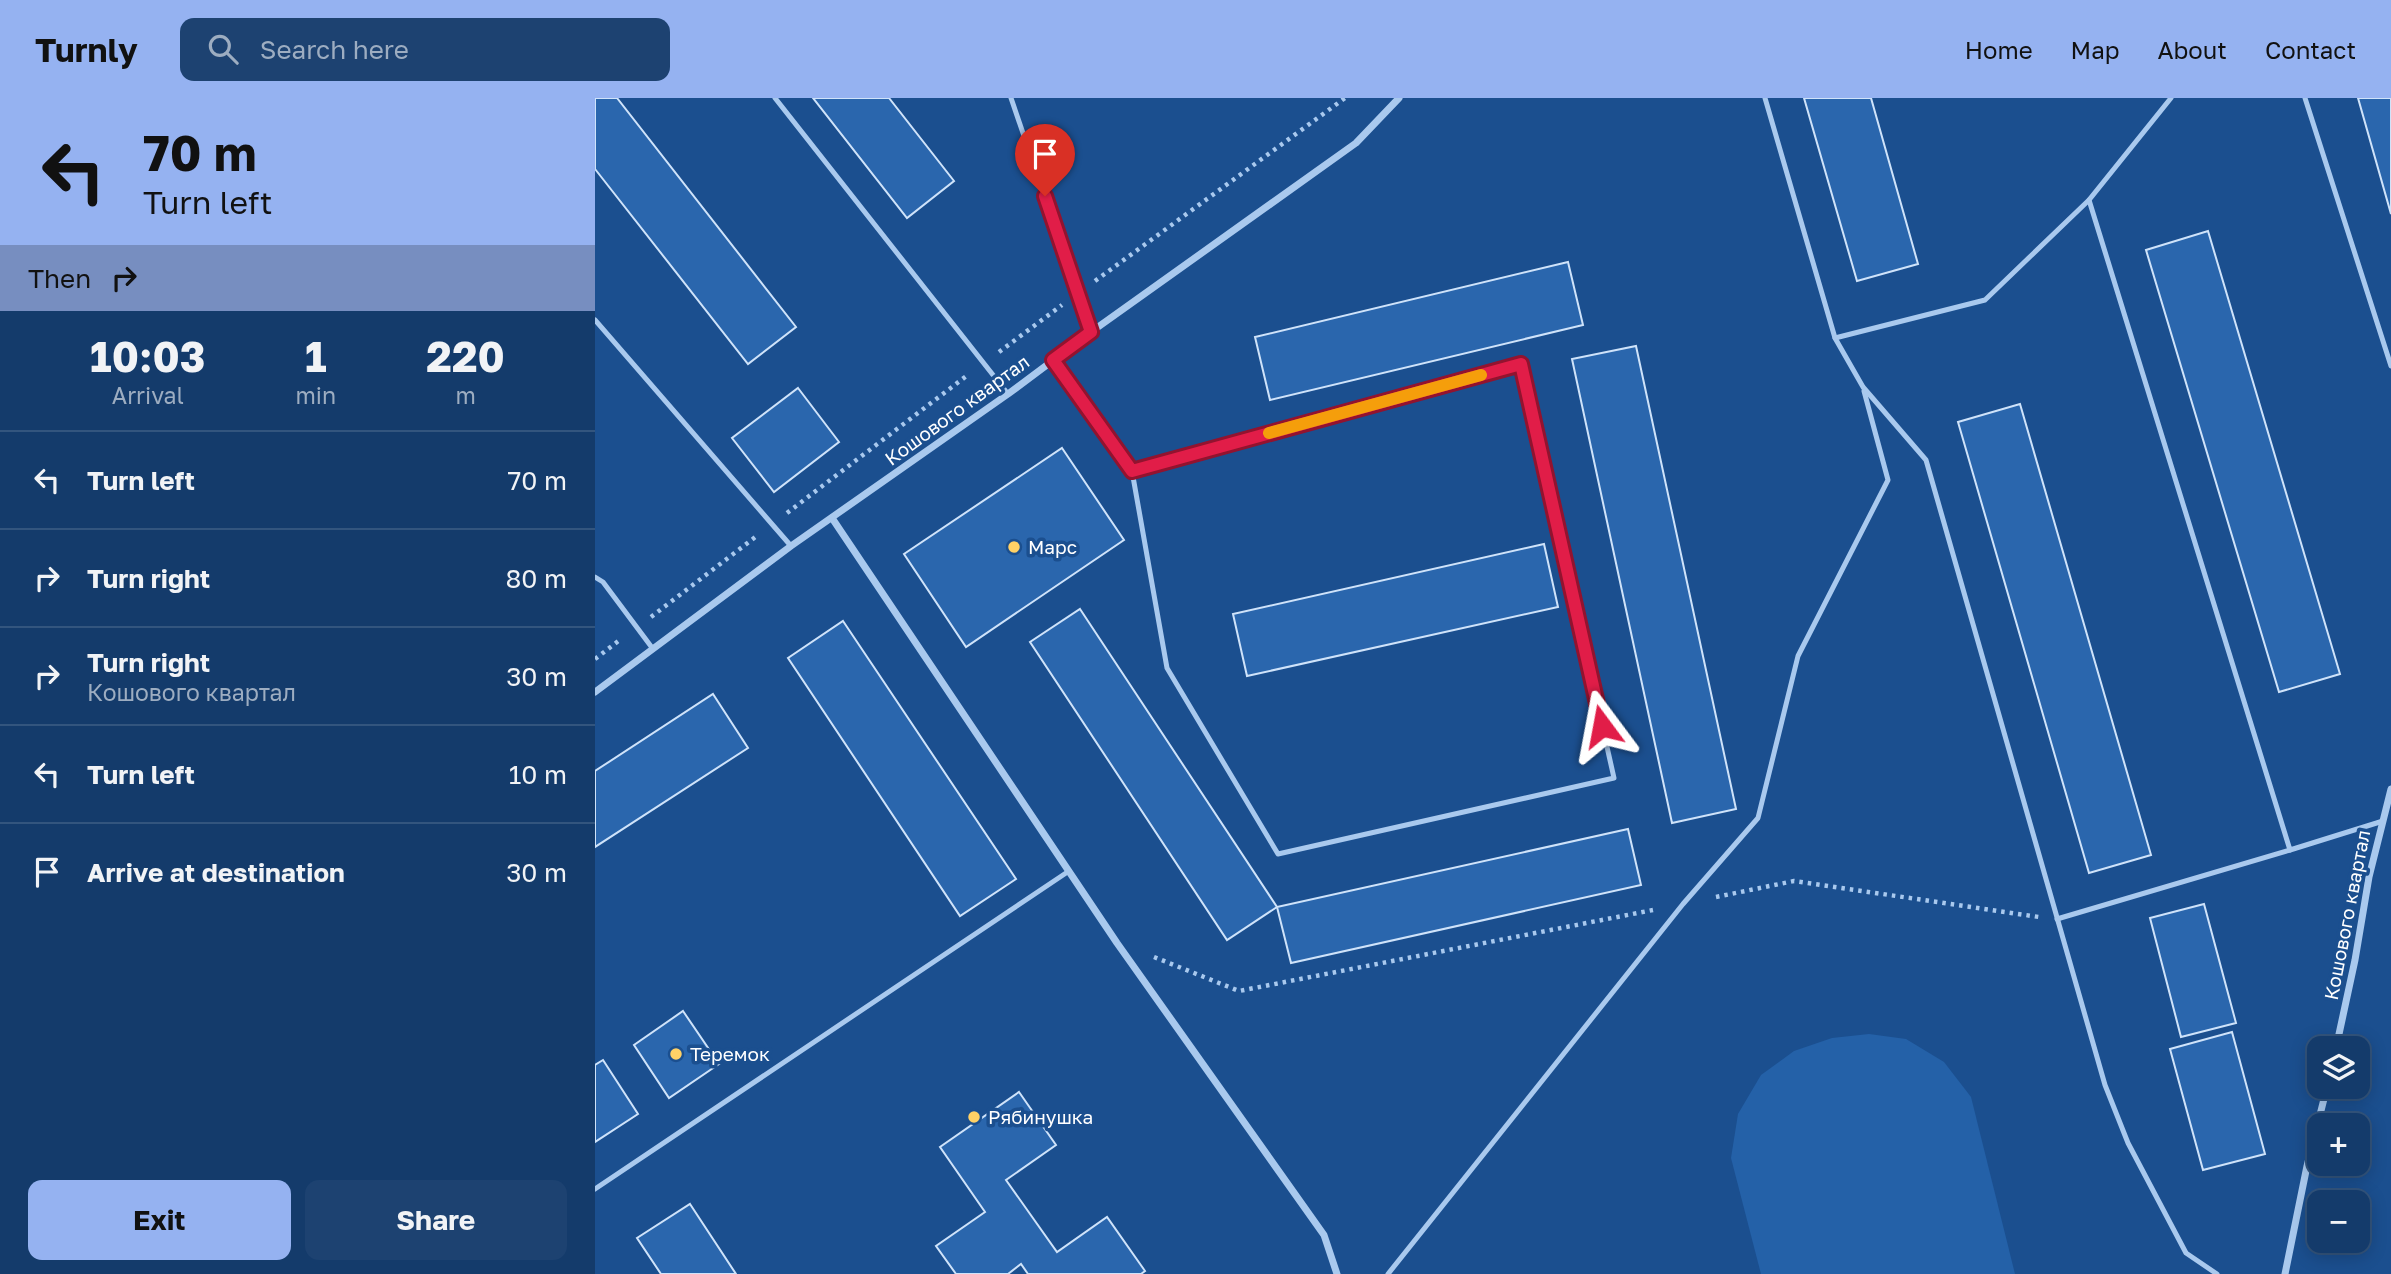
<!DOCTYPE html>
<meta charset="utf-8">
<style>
:root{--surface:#143b6b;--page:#1d4271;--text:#f1f3f6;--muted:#9dadc1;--line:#33557e;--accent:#95b2f1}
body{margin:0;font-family:"Golos Text",sans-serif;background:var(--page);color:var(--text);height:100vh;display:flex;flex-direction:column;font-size:26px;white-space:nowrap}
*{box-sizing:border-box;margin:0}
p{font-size:23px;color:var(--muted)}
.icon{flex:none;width:38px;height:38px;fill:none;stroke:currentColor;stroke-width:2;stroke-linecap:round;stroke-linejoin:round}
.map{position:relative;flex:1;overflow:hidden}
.sheet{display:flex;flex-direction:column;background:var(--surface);width:595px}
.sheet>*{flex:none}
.banner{background:#95b2f1;color:#111;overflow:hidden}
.buttons{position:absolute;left:1712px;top:938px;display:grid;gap:14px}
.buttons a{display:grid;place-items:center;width:63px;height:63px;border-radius:14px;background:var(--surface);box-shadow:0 4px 18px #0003,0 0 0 2px var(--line);font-size:35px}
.pin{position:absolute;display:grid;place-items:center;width:60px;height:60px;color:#fff;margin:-72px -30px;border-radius:50% 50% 50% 0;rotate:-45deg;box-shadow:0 0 7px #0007}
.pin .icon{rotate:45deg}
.me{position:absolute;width:77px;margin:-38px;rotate:347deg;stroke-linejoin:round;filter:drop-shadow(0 0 5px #0008)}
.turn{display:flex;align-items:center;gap:24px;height:147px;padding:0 28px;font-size:32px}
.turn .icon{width:91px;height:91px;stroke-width:2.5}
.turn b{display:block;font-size:49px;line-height:60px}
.then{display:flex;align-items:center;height:66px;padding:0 28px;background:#0003;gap:14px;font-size:26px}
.eta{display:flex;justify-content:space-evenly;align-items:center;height:119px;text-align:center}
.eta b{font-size:42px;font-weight:700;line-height:49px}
.button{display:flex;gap:14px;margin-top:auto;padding:14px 28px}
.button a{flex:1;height:80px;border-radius:14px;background:var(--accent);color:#111;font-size:28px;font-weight:700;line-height:80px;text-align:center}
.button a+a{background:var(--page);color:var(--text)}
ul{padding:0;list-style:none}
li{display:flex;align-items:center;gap:21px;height:98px;padding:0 28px;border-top:2px solid var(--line)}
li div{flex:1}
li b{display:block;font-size:26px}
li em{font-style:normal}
header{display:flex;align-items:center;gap:42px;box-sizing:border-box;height:98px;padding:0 35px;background:var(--accent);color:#111}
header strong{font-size:33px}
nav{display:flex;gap:38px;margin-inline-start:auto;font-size:24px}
.search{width:490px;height:63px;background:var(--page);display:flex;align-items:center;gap:18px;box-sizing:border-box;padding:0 24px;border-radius:14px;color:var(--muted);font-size:26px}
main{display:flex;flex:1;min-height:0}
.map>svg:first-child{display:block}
</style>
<header>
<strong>Turnly</strong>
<div class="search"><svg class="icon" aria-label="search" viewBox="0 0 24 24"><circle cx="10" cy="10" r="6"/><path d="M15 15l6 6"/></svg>Search here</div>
<nav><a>Home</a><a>Map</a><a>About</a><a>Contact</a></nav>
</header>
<main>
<section class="sheet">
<div class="banner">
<div class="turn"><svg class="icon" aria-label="left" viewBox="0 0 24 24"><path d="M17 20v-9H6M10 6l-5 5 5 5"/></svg><div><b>70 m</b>Turn left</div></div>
<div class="then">Then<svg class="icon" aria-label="right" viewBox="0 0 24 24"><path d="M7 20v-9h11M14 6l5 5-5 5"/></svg></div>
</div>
<div class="eta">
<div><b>10:03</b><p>Arrival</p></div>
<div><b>1</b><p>min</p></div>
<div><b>220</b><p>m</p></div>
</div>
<ul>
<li><svg class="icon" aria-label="left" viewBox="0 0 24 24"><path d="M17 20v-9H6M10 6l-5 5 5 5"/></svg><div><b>Turn left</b></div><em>70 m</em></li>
<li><svg class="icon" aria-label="right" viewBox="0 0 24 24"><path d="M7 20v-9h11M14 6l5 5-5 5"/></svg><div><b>Turn right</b></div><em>80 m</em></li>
<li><svg class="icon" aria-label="right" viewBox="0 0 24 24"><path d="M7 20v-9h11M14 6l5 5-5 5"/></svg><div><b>Turn right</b><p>Кошового квартал</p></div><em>30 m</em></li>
<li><svg class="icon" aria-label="left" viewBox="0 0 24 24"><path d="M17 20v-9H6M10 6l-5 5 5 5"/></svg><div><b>Turn left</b></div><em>10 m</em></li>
<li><svg class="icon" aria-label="arrive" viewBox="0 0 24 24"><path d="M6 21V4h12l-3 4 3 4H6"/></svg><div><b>Arrive at destination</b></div><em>30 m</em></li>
</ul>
<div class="button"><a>Exit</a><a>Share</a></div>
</section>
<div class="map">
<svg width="1796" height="1176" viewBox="0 0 1796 1176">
<rect width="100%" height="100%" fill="#1b4f8f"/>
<polygon fill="#2461a8" points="1274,936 1311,941 1349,964 1376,999 1420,1176 1166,1176 1136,1060 1143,1016 1166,977 1199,953 1237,940"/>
<g fill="#2a66ad" stroke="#cfe3fa" stroke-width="2">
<polygon points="0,0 22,0 201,229 153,266 0,71"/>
<polygon points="218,0 294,0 359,83 312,120"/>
<polygon points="1209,0 1276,0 1323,166 1262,183"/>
<polygon points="1763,0 1796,0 1796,116"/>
<polygon points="1613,133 1745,576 1684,594 1551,152"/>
<polygon points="973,164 988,227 675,302 660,239"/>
<polygon points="1041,248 1141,711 1077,725 977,261"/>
<polygon points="203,290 244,344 179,394 137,340"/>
<polygon points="1425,306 1556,757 1494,775 1363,324"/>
<polygon points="467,350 529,442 371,549 309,456"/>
<polygon points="949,446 963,509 652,578 638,516"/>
<polygon points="485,511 682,809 632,842 435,544"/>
<polygon points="248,523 421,781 365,818 193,560"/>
<polygon points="118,596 153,650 0,749 0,673"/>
<polygon points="1033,731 1046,787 696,865 682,809"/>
<polygon points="1609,806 1641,925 1586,939 1555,820"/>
<polygon points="88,913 124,966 74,1000 39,947"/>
<polygon points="1637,934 1670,1056 1608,1072 1575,951"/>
<polygon points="8,962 43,1016 0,1044 0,967"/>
<polygon points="424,994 461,1047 411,1082 462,1154 512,1119 550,1173 546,1176 433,1176 426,1166 413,1176 361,1176 341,1148 390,1114 345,1049"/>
<polygon points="95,1106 141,1176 66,1176 42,1140"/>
</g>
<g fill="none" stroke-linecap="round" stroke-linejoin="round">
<g stroke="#a9c9ee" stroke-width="4.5" stroke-dasharray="3.5 5" stroke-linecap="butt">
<polyline points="500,183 750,0"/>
<polyline points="404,254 467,207"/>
<polyline points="192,415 374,276"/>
<polyline points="56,519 163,437"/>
<polyline points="0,561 26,541"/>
<polyline points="1121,799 1199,783 1444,819"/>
<polyline points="559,859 644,893 1058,812"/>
</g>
<g stroke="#a9c9ee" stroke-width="5">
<polyline points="180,0 413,296"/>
<polyline points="416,0 496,234"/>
<polyline points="1170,0 1240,240 1268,289 1331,362 1510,987 1533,1045 1591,1155 1622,1176"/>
<polyline points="1576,0 1494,102 1695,752 1788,723"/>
<polyline points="1710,0 1796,268"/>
<polyline points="0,222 196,448"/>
<polyline points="1240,240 1390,202 1494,102"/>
<polyline points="458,262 537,373 572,570 683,756 1019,680 926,266 537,373"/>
<polyline points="0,479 8,484 58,551"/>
<polyline points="1462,821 1695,752"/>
<polyline points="0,1091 474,773"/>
<polyline points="793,1176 1088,806 1163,720 1203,558 1293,382 1269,293"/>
</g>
<g stroke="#a9c9ee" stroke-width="7">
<polyline points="237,420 522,845 729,1137 742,1176"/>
<polyline points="0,594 196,448 413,296 496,234 761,45 804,0"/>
<polyline points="1741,950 1760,862 1774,779 1796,691"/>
<polyline points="1690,1176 1712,1068 1732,989"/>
</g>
</g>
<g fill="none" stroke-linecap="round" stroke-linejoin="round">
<g stroke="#92132f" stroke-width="18">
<polyline id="route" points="450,98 496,234 458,262 537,373 926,266 1007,628"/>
</g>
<use href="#route" stroke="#e11d48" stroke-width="12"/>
<polyline stroke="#f59e0b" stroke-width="12" points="674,335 886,277"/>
</g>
<g fill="#ffd166" stroke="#1b4f8f" stroke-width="2.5">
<circle cx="419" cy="449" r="7"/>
<circle cx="81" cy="956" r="7"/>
<circle cx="379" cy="1019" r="7"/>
</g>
<g text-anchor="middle" stroke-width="7" stroke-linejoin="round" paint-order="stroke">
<g font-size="19" fill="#fff" stroke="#1b4f8f">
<text transform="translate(362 312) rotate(-36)" y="7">Кошового квартал</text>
<text transform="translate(1752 817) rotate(-79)" y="7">Кошового квартал</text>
</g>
<g font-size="19" fill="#fff" stroke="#1b4f8f" text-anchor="start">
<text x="433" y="456">Марс</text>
<text x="95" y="963">Теремок</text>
<text x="393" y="1026">Рябинушка</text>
</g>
</g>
</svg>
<div class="buttons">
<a><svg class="icon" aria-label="layers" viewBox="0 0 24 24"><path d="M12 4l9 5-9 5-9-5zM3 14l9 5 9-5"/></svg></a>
<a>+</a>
<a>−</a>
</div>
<div class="pin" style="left:450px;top:98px;background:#d93025"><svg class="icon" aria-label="arrive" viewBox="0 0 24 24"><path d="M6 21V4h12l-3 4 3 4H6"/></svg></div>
<svg class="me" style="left:1007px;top:628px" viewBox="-20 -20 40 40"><path d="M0-17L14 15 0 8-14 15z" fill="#e11d48" stroke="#fff" stroke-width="4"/></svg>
</div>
</main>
